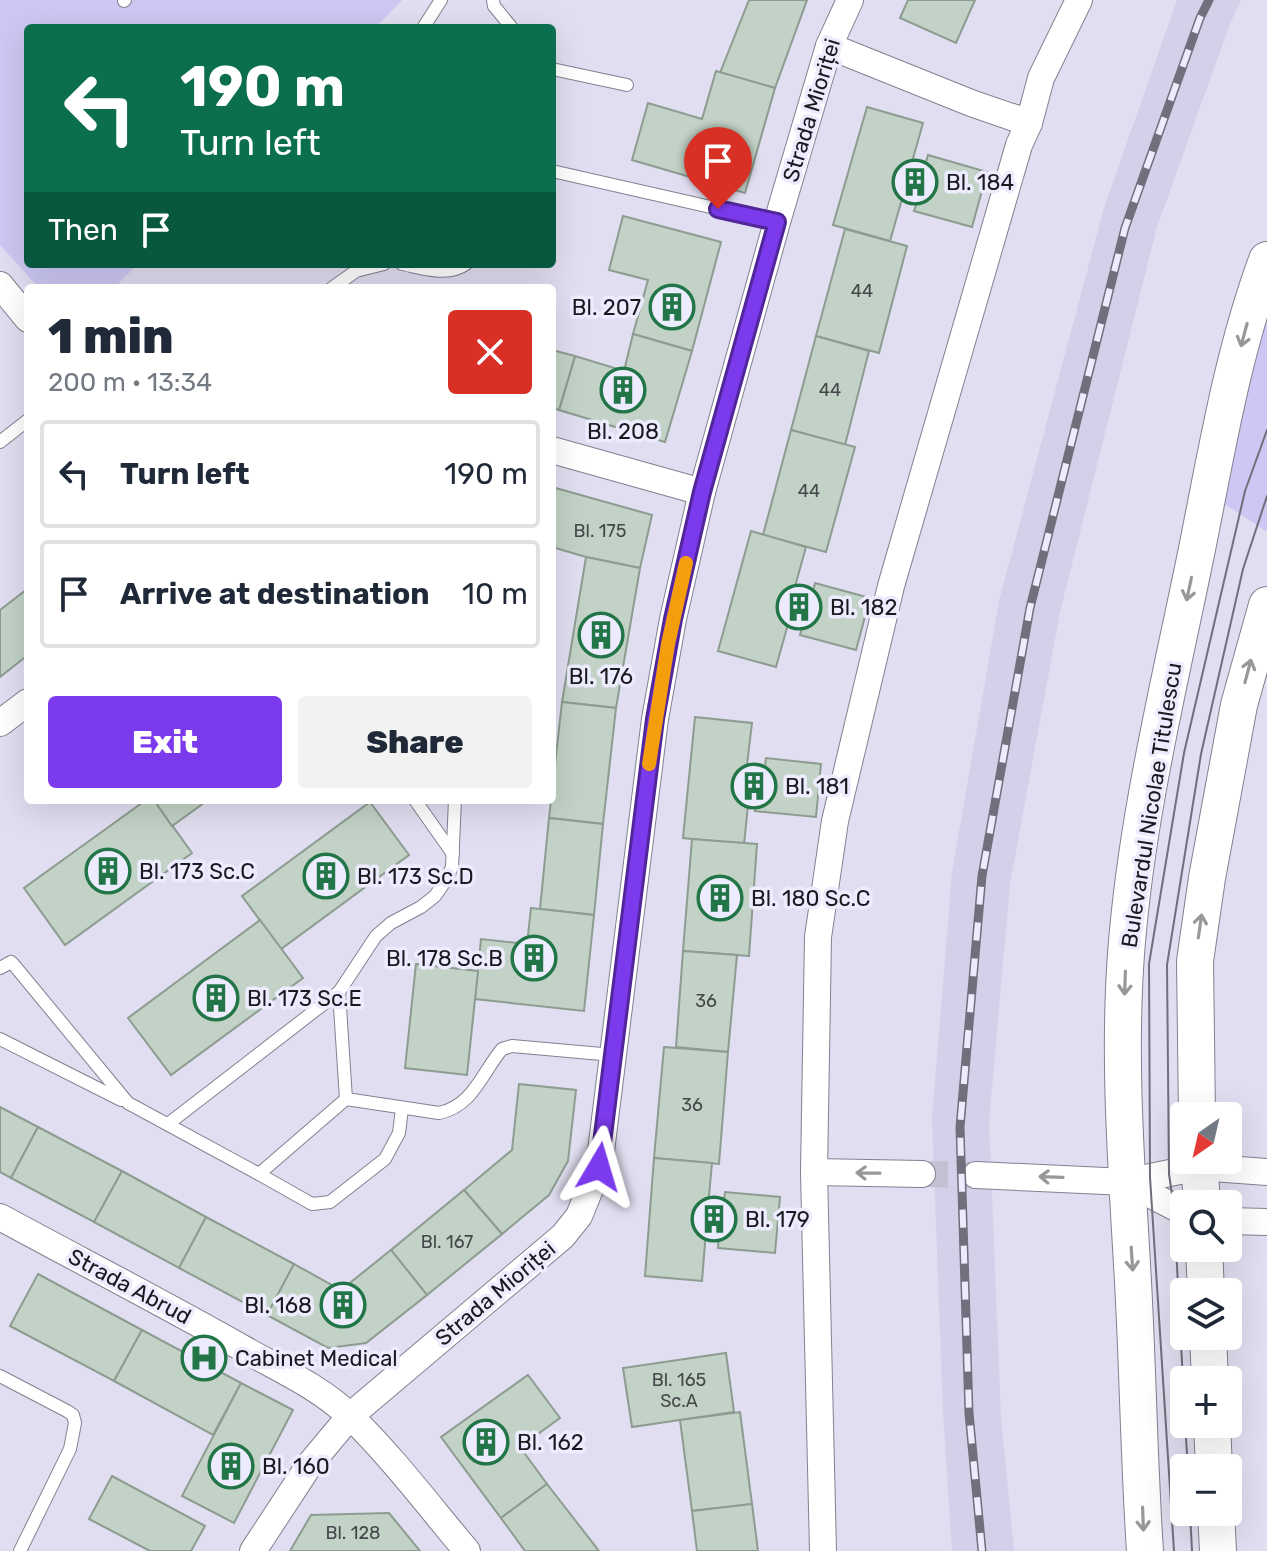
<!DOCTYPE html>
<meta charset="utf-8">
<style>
:root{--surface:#fff;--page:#f2f2f3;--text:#1f2937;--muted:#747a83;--line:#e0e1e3;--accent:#7c3aed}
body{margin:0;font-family:Rubik,sans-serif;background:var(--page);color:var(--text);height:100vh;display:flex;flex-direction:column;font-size:30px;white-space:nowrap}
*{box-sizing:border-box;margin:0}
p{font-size:26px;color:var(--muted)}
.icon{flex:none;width:44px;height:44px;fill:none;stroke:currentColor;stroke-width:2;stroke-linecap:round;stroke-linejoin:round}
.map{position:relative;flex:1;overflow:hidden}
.drawer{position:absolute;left:24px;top:284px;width:532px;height:520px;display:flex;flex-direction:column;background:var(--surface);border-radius:8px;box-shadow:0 8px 32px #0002}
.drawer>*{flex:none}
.banner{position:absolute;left:24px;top:24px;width:532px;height:244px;border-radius:8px;box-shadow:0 8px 32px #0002;background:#0b6e4f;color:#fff;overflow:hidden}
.needle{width:52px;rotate:214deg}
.controls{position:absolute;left:1170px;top:1102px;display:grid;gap:16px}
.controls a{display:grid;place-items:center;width:72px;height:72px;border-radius:8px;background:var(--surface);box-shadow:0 8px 32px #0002;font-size:40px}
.pin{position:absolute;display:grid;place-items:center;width:68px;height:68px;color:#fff;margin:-82px -34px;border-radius:50% 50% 50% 0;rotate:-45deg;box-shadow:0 0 8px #0007}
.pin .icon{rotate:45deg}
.me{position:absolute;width:88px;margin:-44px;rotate:7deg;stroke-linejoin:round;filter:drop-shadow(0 0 6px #0008)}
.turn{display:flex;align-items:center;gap:28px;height:168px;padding:0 24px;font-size:36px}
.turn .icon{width:104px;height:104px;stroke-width:2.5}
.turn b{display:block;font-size:56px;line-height:68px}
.then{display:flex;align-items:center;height:76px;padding:0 24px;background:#0003;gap:16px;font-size:30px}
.round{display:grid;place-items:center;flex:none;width:84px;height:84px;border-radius:8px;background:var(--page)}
.summary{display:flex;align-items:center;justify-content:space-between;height:136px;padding:0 24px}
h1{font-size:48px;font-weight:800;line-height:60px}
.action{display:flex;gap:16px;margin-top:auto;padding:16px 24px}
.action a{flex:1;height:92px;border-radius:8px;background:var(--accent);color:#fff;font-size:32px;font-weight:800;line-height:92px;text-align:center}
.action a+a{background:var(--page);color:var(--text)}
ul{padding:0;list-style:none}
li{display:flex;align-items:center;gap:24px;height:108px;margin:0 16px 12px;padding:0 8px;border:4px solid var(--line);border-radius:8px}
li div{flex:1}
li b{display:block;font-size:30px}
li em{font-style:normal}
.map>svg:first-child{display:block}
</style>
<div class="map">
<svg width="1267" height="1551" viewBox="0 0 1267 1551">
<rect width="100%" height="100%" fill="#e0def0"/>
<polygon fill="#d3d1ea" points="1177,0 1241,0 1230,24 1157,227 1060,612 1010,884 989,1122 1001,1417 1014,1551 952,1551 943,1412 932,1119 952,872 999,601 1104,208"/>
<g fill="#cdc8f3">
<polygon points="0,0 402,0 375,28 28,28 28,264 138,264 114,288 39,288 0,245"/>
<polygon points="1267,316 1267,532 1220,501"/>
</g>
<g fill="#c2d2c6" stroke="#8d9c91" stroke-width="2">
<polygon points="749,0 807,0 775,88 720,73"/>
<polygon points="908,0 975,0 956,43 900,18"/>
<polygon points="716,71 775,88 745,193 632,160 648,103 702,119"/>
<polygon points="867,107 923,123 910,169 923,172 928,155 987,172 972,227 914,211 919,196 904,192 890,241 833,225"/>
<polygon points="623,216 721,242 692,351 633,334 648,280 609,270"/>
<polygon points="845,229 907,246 879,353 816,336"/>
<polygon points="633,334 692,351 665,442 559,410 575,356 624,371"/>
<polygon points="816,336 869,351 845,445 791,430"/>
<polygon points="552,350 575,356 559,410 552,408"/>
<polygon points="791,430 855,447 826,552 763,535"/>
<polygon points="552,487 652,515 640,568 586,557 552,547"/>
<polygon points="751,531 806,547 794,590 812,595 815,583 870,598 856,650 800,635 804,620 790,617 776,667 718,651"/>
<polygon points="586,557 640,568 616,708 562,702"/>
<polygon points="26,590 28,593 28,655 0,677 0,610"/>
<polygon points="562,702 616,708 603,824 549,818"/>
<polygon points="695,717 752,723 746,773 764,775 766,758 821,764 816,817 755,811 757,797 749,796 744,844 683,838"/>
<polygon points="146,800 154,800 192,853 65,945 24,888"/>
<polygon points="154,800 208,800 172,826"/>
<polygon points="370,802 409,855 281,949 242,896"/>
<polygon points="549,818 603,824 594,915 540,909"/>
<polygon points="692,839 757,844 749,956 683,951"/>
<polygon points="531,908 594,915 584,1011 475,999 481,939 527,944"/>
<polygon points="260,920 303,978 171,1075 128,1018"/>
<polygon points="683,951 737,955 728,1052 676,1047"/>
<polygon points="416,964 478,971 467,1075 405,1068"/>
<polygon points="664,1047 728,1052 719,1164 654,1158"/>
<polygon points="519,1084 576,1090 568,1161 549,1195 502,1234 464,1190 512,1150"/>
<polygon points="0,1107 38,1127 11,1178 0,1172"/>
<polygon points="38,1127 122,1171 94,1222 11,1178"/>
<polygon points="654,1158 712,1163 708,1206 723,1207 725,1192 780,1197 775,1253 718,1248 719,1233 706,1231 702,1281 645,1276"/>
<polygon points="122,1171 206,1217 179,1268 94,1222"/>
<polygon points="464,1190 502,1234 427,1295 391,1250"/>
<polygon points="206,1217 294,1264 267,1315 179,1268"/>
<polygon points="391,1250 427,1295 366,1343 328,1348 267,1315 294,1264 341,1290"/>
<polygon points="38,1274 142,1330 114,1381 10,1326"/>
<polygon points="142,1330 241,1383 213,1435 114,1381"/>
<polygon points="726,1353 734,1412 632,1427 623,1368"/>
<polygon points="528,1375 560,1418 520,1447 547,1484 501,1518 441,1437"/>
<polygon points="241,1383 293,1410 234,1523 182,1496"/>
<polygon points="740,1412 752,1504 692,1511 680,1420"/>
<polygon points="112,1476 205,1526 191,1551 150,1551 89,1519"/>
<polygon points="547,1484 599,1551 525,1551 501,1518"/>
<polygon points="752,1504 758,1551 697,1551 692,1511"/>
<polygon points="389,1513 420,1551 290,1551 311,1515"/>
</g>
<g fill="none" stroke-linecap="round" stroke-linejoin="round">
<polyline stroke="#c2c0d1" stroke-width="26" stroke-dasharray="26 13" stroke-linecap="butt" points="922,1174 976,1175"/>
<g stroke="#828191" stroke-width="14">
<g id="lane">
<polyline points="493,0 494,6 512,28"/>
<polyline points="124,1 125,0"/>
<polyline points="423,28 441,0"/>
<polyline points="552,69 627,85"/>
<polyline points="552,171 777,222"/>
<path d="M 402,264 C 422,268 448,277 466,264"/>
<polyline points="332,288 356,271 384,264"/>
<polyline points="0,442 28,420"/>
<polyline points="415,800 453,854"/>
<path d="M 0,968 L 11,962 L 14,965 L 128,1103 L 259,1174 L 346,1099 L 439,1113 C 473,1106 482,1073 502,1049 L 512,1046 L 613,1055"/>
<polyline points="0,1039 121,1100"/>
<polyline points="346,1099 339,992 376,936 391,923 421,907 435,896 446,880 452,867 455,800"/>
<polyline points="168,1124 339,992"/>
<polyline points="259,1174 312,1204 330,1202 385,1159 399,1133 402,1109"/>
<polyline points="0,1376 67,1411 73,1415 75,1423 70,1449 20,1551"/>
</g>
</g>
<g stroke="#828191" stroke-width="28">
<g id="street">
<polyline points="1012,117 1029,123 1041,78 1079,0"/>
<polyline points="0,285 28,319"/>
<polyline points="552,450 702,492"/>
<polyline points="0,723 28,702"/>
<polyline points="814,1172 922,1174"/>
<polyline points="976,1175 1126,1182 1199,1167 1267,1172"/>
<polyline points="1126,1182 1184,1212"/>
<path d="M 0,1217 C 81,1261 163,1303 242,1348 C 279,1369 320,1387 351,1417 C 393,1458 429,1506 467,1551"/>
<polyline points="1228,1221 1267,1222"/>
<polyline points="253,1551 310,1464 350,1416 563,1236 579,1216 599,1167 655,719 673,619 702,492 777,222 829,46 850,0"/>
<polyline points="823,1551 814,1172 818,937 835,821 891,586 1019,145 1029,123 971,103 829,46"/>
</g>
</g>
<g stroke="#828191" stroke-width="38">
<g id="secondary">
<polyline points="1197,1116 1195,961 1207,878 1239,705 1267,605"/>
<polyline points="1199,1160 1202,1204"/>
<polyline points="1204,1248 1206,1292"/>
<polyline points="1208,1336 1210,1380"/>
<polyline points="1212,1424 1214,1468"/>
<polyline points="1216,1512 1218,1551"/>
<path d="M 1145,1551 C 1139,1462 1138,1372 1133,1282 C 1127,1173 1118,1064 1126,954 C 1136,819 1169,686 1196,554 C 1216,455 1232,355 1267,260"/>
</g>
</g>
<use href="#lane" stroke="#fff" stroke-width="12"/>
<use href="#street" stroke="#fff" stroke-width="26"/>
<use href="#secondary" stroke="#fff" stroke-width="36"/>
<g stroke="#706f7b" stroke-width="2">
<polyline points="1184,1401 1174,1208 1169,1174 1167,965 1201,754 1243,569 1267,496"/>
<polyline points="1185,1424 1188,1468"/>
<polyline points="1190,1512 1192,1551"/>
<polyline points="1174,1551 1150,1177 1149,964 1184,753 1245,491 1267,430"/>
</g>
<g stroke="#706f7b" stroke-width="9">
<polyline id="rail" points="982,1551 969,1413 960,1127 982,876 1030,608 1125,228 1200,18 1209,0"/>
</g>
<use href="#rail" stroke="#edecfe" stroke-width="6" stroke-dasharray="18" stroke-linecap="butt"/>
</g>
<defs><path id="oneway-shaft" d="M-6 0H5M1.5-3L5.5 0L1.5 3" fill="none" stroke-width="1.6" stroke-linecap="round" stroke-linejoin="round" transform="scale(2)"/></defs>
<g stroke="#98989b">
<use href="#oneway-shaft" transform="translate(1244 335) rotate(105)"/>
<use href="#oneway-shaft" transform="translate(1189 589) rotate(102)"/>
<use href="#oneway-shaft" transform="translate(1248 671) rotate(-75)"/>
<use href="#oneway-shaft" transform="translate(1200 926) rotate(-82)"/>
<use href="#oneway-shaft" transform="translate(1125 983) rotate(92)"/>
<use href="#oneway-shaft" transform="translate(868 1173) rotate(-179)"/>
<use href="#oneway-shaft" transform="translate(1051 1177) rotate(-178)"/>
<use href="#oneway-shaft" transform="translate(1132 1259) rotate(86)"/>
<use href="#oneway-shaft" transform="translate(1143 1519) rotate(88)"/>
</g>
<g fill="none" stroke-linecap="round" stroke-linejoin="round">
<g stroke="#51269a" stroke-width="20">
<polyline id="route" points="599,1167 655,719 673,619 702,492 777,222 718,209"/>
</g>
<use href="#route" stroke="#7c3aed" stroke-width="14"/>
<polyline stroke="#f59e0b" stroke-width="14" points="649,764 668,644 686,563"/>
</g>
<defs>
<g id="building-ring" transform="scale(2.3)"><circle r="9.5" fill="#edecfe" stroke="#227547" stroke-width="1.5"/><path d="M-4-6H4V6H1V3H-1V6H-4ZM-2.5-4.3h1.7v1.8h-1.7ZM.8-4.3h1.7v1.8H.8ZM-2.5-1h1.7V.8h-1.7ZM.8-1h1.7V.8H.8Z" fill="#227547"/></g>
<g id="hospital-ring" transform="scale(2.3)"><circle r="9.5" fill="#edecfe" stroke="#227547" stroke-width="1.5"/><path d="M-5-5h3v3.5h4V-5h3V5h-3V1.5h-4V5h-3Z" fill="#227547"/></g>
</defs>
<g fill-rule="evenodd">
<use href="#building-ring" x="915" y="182"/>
<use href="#building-ring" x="672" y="307"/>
<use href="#building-ring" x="623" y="390"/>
<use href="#building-ring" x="799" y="607"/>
<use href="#building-ring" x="601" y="635"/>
<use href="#building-ring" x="754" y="786"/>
<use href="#building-ring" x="108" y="871"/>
<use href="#building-ring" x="326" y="876"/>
<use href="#building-ring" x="720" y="898"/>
<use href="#building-ring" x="534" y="958"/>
<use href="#building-ring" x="216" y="998"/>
<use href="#building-ring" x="714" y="1219"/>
<use href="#building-ring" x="343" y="1305"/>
<use href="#hospital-ring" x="204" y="1358"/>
<use href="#building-ring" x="486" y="1442"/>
<use href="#building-ring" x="231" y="1466"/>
</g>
<g text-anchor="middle" stroke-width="7" stroke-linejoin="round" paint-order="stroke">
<g font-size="18" fill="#44474a">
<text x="862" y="297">44</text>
<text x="830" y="396">44</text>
<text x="809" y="497">44</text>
<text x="600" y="537">Bl. 175</text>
<text x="706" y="1007">36</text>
<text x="692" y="1111">36</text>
<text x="447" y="1248">Bl. 167</text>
<text x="679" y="1386">Bl. 165<tspan x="679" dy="21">Sc.A</tspan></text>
<text x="353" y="1539">Bl. 128</text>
</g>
<g font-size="22" fill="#1a1920" stroke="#edecfe">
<text transform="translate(811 110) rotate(-73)" y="8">Strada Mioriței</text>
<text transform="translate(1151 805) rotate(-81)" y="8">Bulevardul Nicolae Titulescu</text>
<text transform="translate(130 1286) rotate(28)" y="8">Strada Abrud</text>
<text transform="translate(495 1293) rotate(-40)" y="8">Strada Mioriței</text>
</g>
<g font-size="22" fill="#1a1920" stroke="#edecfe" text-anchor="start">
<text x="946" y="190">Bl. 184</text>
<text x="641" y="315" text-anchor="end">Bl. 207</text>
<text x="623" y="439" text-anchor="middle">Bl. 208</text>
<text x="830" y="615">Bl. 182</text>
<text x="601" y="684" text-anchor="middle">Bl. 176</text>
<text x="785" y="794">Bl. 181</text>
<text x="139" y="879">Bl. 173 Sc.C</text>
<text x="357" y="884">Bl. 173 Sc.D</text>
<text x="751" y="906">Bl. 180 Sc.C</text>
<text x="503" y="966" text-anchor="end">Bl. 178 Sc.B</text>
<text x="247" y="1006">Bl. 173 Sc.E</text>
<text x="745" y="1227">Bl. 179</text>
<text x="312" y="1313" text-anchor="end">Bl. 168</text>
<text x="235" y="1366">Cabinet Medical</text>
<text x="517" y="1450">Bl. 162</text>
<text x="262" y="1474">Bl. 160</text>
</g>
</g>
</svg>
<div class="controls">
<a><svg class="needle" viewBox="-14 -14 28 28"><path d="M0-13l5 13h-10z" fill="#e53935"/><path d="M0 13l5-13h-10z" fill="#747a83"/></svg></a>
<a><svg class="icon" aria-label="search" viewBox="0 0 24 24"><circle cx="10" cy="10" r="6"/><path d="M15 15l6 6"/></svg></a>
<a><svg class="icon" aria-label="layers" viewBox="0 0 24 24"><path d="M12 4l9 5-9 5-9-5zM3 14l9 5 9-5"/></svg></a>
<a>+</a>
<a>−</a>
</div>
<div class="pin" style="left:718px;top:209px;background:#d93025"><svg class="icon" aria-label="arrive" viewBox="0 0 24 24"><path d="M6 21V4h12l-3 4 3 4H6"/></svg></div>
<svg class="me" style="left:599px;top:1167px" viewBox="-20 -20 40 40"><path d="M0-17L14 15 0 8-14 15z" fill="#7c3aed" stroke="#fff" stroke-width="4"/></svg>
<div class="banner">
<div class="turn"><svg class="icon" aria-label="left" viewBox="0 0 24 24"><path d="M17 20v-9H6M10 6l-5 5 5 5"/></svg><div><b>190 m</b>Turn left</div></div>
<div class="then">Then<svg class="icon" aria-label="arrive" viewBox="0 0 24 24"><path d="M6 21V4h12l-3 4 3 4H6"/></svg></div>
</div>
<section class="drawer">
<div class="summary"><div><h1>1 min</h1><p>200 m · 13:34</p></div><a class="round" style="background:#d93025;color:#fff"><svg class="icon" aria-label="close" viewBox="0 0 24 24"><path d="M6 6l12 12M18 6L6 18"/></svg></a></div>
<ul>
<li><svg class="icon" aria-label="left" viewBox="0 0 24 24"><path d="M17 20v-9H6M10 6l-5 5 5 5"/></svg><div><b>Turn left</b></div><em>190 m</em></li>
<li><svg class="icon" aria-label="arrive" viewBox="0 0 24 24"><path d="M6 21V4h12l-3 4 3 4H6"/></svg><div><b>Arrive at destination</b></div><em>10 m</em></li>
</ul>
<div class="action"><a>Exit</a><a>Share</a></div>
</section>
</div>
